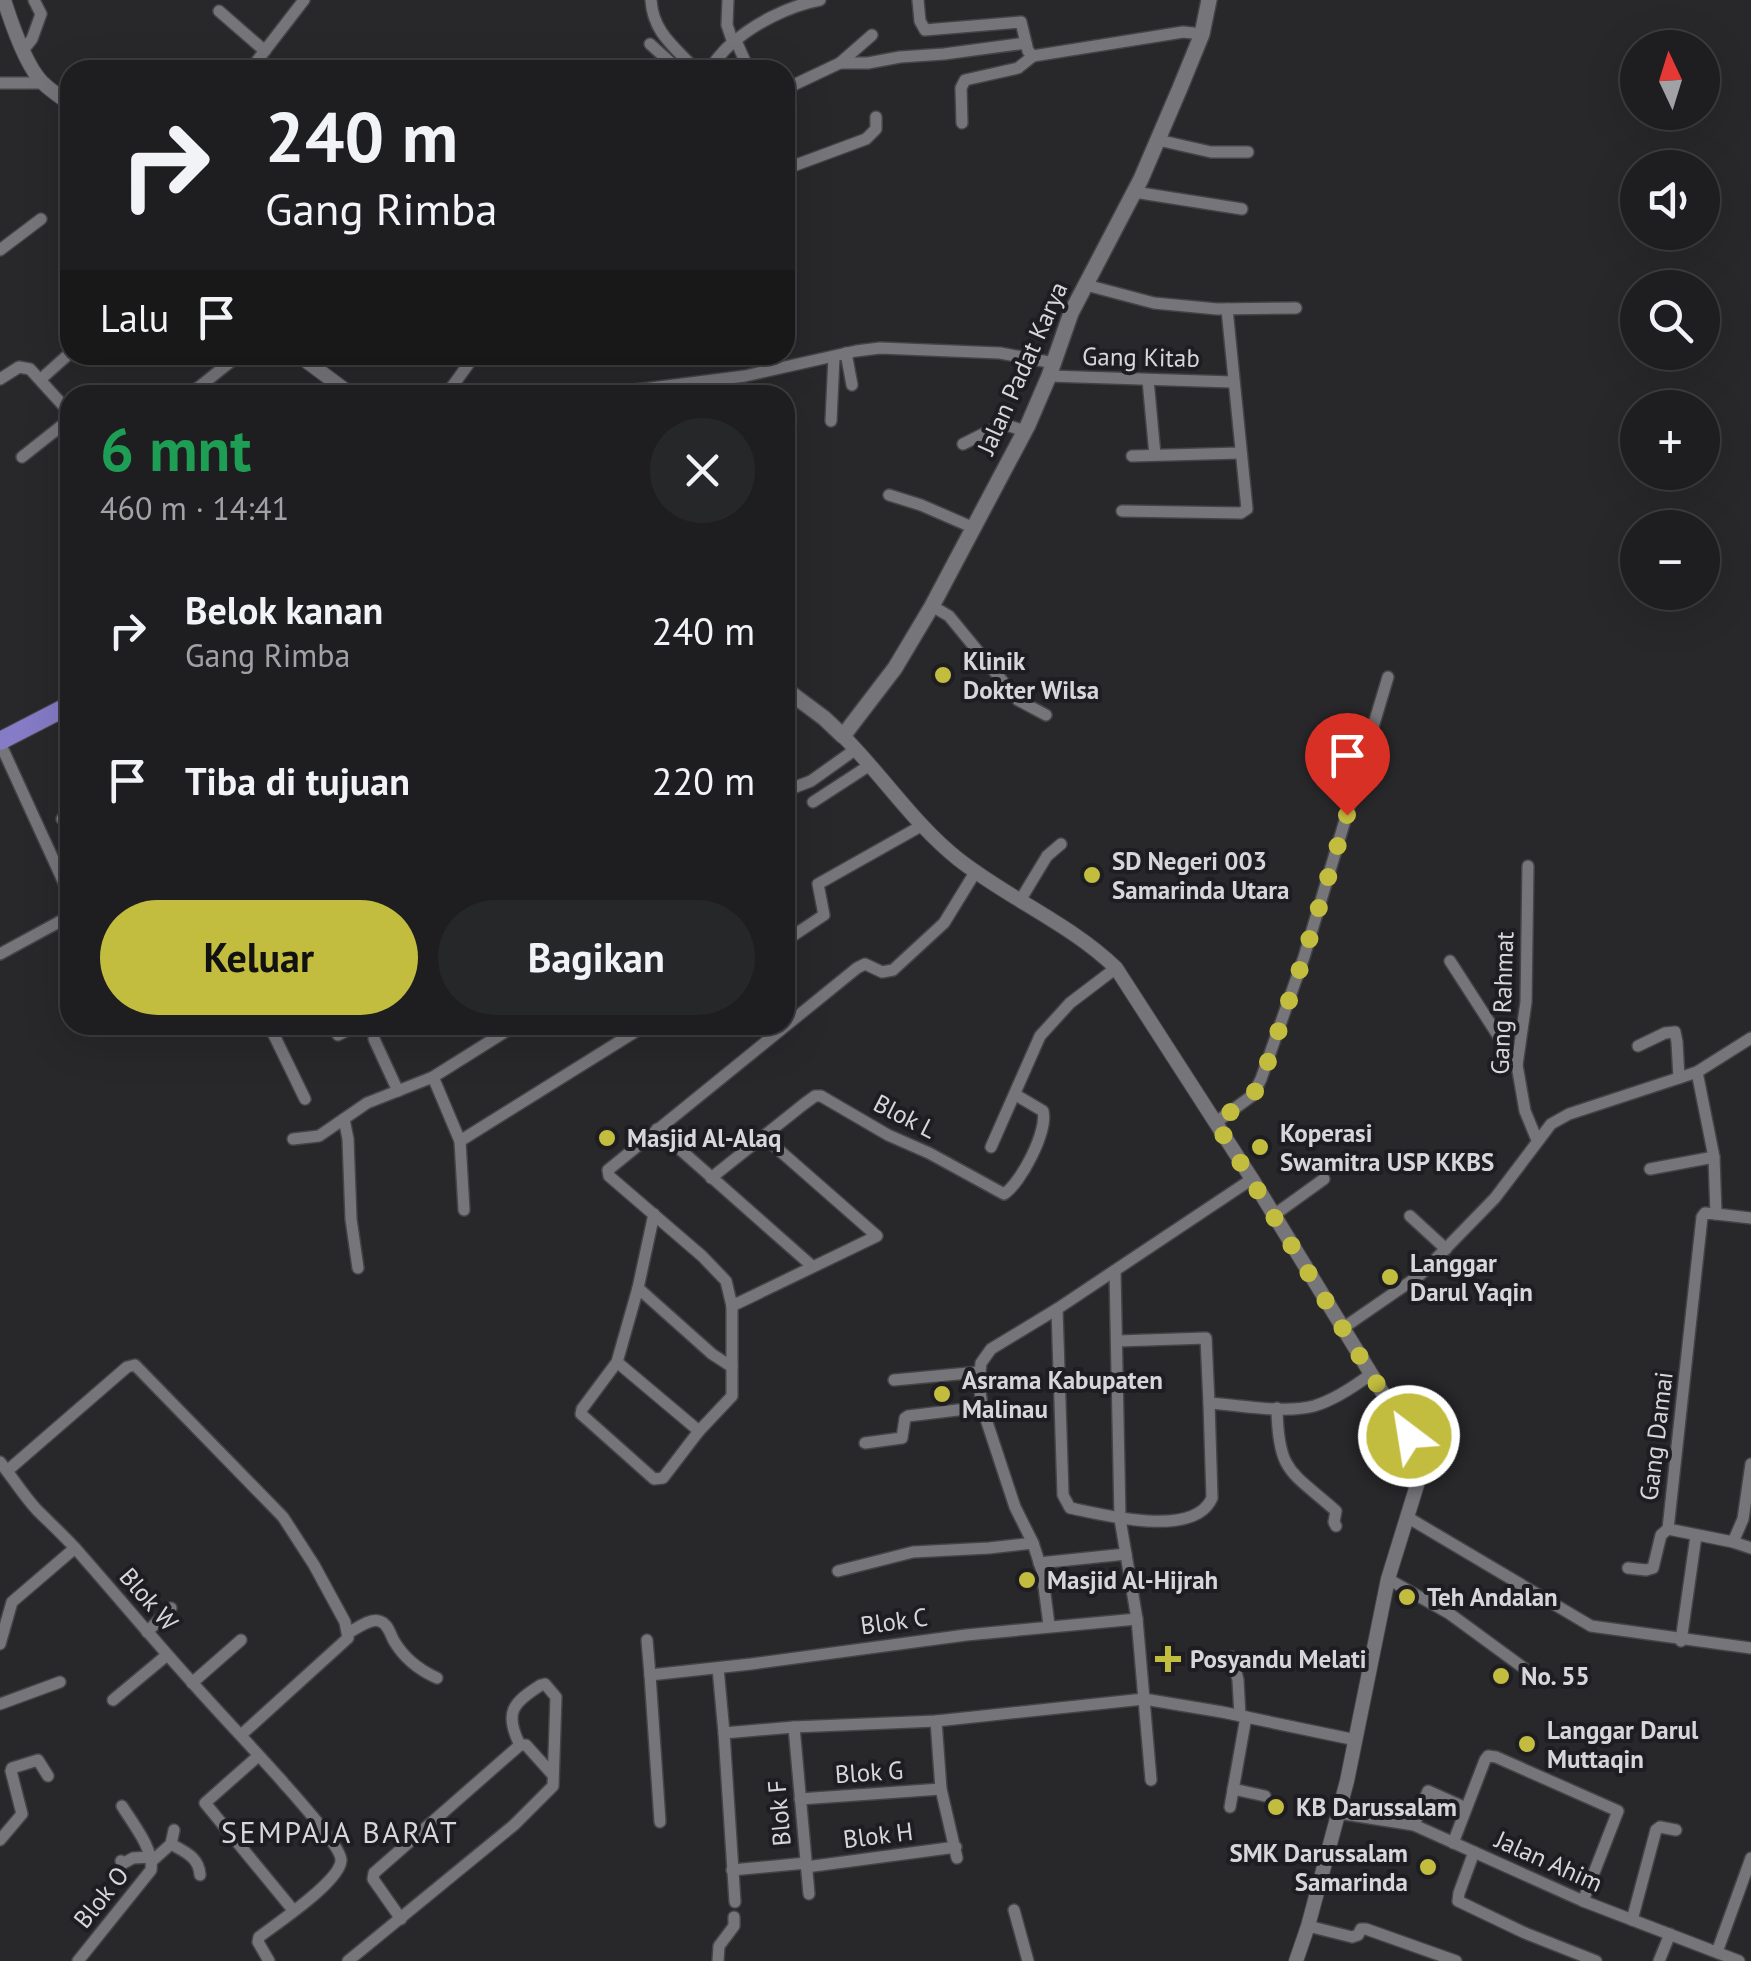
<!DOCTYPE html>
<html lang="id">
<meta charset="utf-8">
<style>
:root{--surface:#1e1e20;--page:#262729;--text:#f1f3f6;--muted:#a1a2a5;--line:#3c3c3e;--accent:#c3bd3f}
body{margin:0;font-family:"PT Sans",sans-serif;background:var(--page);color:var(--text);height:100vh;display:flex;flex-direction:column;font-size:38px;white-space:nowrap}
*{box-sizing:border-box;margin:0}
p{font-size:32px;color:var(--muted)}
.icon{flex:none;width:55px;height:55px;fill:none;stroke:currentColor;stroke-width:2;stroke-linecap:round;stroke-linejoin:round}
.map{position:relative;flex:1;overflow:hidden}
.details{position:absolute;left:60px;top:385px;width:735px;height:650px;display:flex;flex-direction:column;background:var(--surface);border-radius:30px;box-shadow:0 10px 40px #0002,0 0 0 2px var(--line)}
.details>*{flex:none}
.top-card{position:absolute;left:60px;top:60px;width:735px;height:305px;border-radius:30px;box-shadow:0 10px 40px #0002,0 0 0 2px var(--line);background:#1e1e20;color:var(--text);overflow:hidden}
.needle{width:65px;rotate:356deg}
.fabs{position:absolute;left:1620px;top:30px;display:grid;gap:20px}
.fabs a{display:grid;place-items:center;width:100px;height:100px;border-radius:50%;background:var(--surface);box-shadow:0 10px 40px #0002,0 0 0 2px var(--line);font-size:50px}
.pin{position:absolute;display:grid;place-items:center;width:85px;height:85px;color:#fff;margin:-102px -42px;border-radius:50% 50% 50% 0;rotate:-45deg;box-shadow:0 0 10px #0007}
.pin .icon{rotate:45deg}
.me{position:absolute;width:110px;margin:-55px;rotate:329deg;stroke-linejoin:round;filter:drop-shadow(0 0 8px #0008)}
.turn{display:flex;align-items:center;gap:35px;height:210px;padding:0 40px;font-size:45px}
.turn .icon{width:130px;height:130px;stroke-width:2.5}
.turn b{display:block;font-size:70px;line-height:85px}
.then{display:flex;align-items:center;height:95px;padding:0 40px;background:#0003;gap:20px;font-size:38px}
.round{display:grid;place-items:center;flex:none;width:105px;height:105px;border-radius:52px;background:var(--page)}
.summary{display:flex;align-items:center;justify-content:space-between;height:170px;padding:0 40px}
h1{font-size:60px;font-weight:700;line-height:75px;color:#1e9e55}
.cta{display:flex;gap:20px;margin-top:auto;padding:20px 40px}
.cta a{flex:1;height:115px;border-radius:60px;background:var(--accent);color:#111;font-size:40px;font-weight:700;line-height:115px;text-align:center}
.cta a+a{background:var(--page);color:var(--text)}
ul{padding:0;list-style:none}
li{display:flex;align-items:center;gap:30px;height:150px;padding:0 40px}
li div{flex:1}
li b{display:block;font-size:38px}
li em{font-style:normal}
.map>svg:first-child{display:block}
</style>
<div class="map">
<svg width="1751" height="1961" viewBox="0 0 1751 1961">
<rect width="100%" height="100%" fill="#28282b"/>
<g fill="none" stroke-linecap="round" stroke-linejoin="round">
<g stroke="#444447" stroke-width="14">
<g id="minor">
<path d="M 651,0 C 653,33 675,47 696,70"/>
<polyline points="728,0 727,25 733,43"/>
<polyline points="918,0 920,21 925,30 1021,22 1028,51 1033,56 1183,32 1202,34"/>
<polyline points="219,11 265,51"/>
<polyline points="736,41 749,70"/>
<polyline points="650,44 671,63 674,70"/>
<polyline points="24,49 32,39 41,14 34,0"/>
<polyline points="840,63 872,35"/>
<polyline points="250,70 304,0"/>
<path d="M 708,70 C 715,62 721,53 729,46 C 753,24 788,6 820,0"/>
<polyline points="0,83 43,83"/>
<polyline points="785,89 840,63 868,63 900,57 944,54 1026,43"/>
<polyline points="962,123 961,88 965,80 1018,68 1033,56"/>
<polyline points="1158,140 1211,152 1248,152"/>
<polyline points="785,169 866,139 876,129 876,117"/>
<polyline points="1134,192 1242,209"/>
<polyline points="0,250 41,219"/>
<polyline points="1086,285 1154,303 1217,309 1296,308"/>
<polyline points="846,353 852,385"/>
<polyline points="1049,376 1232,382"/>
<polyline points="0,379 19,367 30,369 70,413"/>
<polyline points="41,379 70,353"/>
<polyline points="1148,380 1155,455"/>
<polyline points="189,395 239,355"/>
<polyline points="322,395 333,383"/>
<polyline points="446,395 475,355"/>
<polyline points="596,395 745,376 856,351 880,348 1000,353 1054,363"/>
<polyline points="831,421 834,357"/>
<polyline points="963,444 1003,424 1025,431"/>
<polyline points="1132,456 1240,453"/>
<polyline points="22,457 70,419"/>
<polyline points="889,495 921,505 974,528"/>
<polyline points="1122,511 1241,513 1247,509 1227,309"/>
<polyline points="69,590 70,590"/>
<polyline points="932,606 949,616 1018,700 1046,715"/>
<polyline points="0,743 70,896"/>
<polyline points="785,791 811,781 856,749"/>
<polyline points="813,802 870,765"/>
<polyline points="62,819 70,814"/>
<polyline points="1528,866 1526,1002 1517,1065 1525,1111 1537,1140"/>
<polyline points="1021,899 1047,856 1061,844"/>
<polyline points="785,941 824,915 818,884 921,826"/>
<polyline points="0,954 70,916"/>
<polyline points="1450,961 1517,1065"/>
<polyline points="272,1025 272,1031 305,1099"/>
<polyline points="516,1025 433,1077 460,1141 646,1025"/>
<polyline points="338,1035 358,1025"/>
<polyline points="374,1039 398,1091"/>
<polyline points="1638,1046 1665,1033 1675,1032 1677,1042 1679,1078"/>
<polyline points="1697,1072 1714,1157 1716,1214 1705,1213 1702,1217 1668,1529 1733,1542 1743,1519 1751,1464"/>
<polyline points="344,1119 348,1139 351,1219 358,1268"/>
<polyline points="1215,1123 1253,1095 1261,1079 1304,957 1388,677"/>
<polyline points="657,1129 812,1266"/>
<polyline points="764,1137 877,1236 732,1306 726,1281 702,1256 609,1176 608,1170 857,968 865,964 882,972 893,970 944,923 976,871"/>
<polyline points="293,1139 319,1136 367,1103 433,1077"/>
<polyline points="460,1141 464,1210"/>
<polyline points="991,1147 1040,1036 1070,1003 1116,968"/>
<polyline points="1650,1169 1714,1157"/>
<path d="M 711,1178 L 804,1104 L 815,1096 L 821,1096 L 888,1135 L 929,1153 L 1004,1194 C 1021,1183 1048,1131 1043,1111 L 1016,1095"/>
<polyline points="654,1214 638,1288 712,1354 732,1367 732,1306"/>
<polyline points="1716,1214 1751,1218"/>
<polyline points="1274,1215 1324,1179"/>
<polyline points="1410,1216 1446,1249"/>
<polyline points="1115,1271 1120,1519 1137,1619 1151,1780"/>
<path d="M 1057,1309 L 1063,1495 L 1070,1508 C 1104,1515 1194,1539 1212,1498 L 1209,1403 C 1241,1405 1284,1414 1314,1406 C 1334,1400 1355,1386 1371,1374"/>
<polyline points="1343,1328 1420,1275 1495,1198 1551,1124 1569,1114 1697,1072 1751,1038"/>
<polyline points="1118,1341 1206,1338 1209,1403"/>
<polyline points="617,1362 699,1431 663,1478 654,1479 581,1414 582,1409 617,1362 638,1288"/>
<polyline points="894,1380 979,1372"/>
<path d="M 1277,1408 C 1278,1473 1291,1471 1336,1511 L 1334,1522 L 1336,1526"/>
<polyline points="699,1431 732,1396 732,1367"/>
<polyline points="865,1443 902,1438 905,1418 908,1416 982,1407"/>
<path d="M 0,1462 C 13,1478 23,1495 37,1510 C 50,1523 63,1535 75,1548 C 114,1592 151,1637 190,1680 C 220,1714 252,1747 282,1781 C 293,1794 341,1846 341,1860 C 341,1881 276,1924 259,1937 L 258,1942 L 269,1961"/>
<polyline points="7,1471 127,1367 135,1365 283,1517 314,1565 345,1622 348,1638 241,1735"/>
<polyline points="1407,1517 1591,1626 1751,1648"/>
<polyline points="1733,1542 1751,1548"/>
<polyline points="1039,1563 1126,1554"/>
<polyline points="1628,1568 1646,1570 1653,1568 1661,1535 1668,1529"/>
<polyline points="838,1571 913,1552 989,1548 1033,1543"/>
<polyline points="1388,1579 1450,1614 1536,1677"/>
<polyline points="1049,1625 1042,1571 1033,1543 1015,1507 982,1407 979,1382 981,1363 991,1349 1057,1309 1252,1179"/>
<polyline points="147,1632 171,1608"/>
<path d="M 348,1633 C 356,1629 370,1618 379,1621 C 388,1623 390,1634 394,1641 C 404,1658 419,1670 437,1678"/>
<polyline points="647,1640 650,1675"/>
<polyline points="1681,1641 1696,1536"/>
<polyline points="0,1644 12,1602 75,1548"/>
<polyline points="1232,1657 1238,1680 1240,1716"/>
<polyline points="718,1668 724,1733"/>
<polyline points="192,1683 241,1640"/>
<polyline points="113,1700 167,1655"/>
<polyline points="0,1704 60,1682"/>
<polyline points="936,1721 941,1789 957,1858"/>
<polyline points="794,1727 809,1894"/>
<polyline points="257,1757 205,1803 293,1910"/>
<polyline points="1233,1789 1265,1796"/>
<polyline points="800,1799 941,1789"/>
<polyline points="1230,1807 1246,1717"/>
<polyline points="1338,1813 1414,1825 1583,1901 1739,1961"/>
<polyline points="660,1822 650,1675 751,1664 966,1635 1137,1619"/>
<polyline points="1414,1825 1428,1791 1466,1808"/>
<polyline points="0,1840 22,1814 11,1771 12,1768 38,1760 48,1776"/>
<polyline points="1453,1843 1485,1760 1488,1756 1496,1757 1618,1811 1583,1901"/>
<path d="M 171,1844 C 185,1852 199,1857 200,1875"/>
<polyline points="1474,1852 1459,1893 1458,1901 1525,1933 1596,1961"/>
<polyline points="121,1861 124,1863 133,1858 151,1857"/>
<polyline points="152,1861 171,1844 174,1830"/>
<polyline points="806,1867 956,1847"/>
<polyline points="732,1870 806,1863"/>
<polyline points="735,1902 724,1733 794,1727 936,1721 1144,1699 1222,1712 1356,1740"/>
<polyline points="1014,1910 1028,1961"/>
<polyline points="401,1919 373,1879 374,1873 520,1745"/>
<polyline points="1632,1920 1656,1830 1660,1827 1676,1830"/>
<polyline points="1308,1926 1352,1937 1358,1935 1361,1929 1366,1929 1456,1961"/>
<polyline points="1717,1952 1751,1858"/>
<path d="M 78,1961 L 151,1870 C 154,1849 133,1824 122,1806"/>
<path d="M 348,1961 L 514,1825 L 553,1786 L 556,1697 L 545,1684 L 541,1685 C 512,1703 504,1713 520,1745 L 526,1745 L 553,1775"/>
<polyline points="718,1961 719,1946 734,1926 734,1917"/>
<polyline points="1659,1961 1670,1934"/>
</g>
</g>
<g stroke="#444447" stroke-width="16">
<g id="tertiary">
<path d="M 4,0 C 11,22 27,68 43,83 C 51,91 61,97 70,104"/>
<polyline points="298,355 352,395"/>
<path d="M 843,736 C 883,776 914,824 958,859 C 1009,899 1069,923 1116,968 L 1252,1179 L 1409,1436 L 1415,1451 L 1417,1485 L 1388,1579 L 1347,1781 L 1308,1926 L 1296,1961"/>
</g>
</g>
<g stroke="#444447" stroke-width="18">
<polyline id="secondary" points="785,689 824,718 843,736 895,668 932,606 1028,425 1049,376 1071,313 1141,179 1180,88 1202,34 1209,0"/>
</g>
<g stroke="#444447" stroke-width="20">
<polyline id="primary" points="0,741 70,705"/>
</g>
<use href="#minor" stroke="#76757a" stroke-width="11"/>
<use href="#tertiary" stroke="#76757a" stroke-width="14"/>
<use href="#secondary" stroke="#76757a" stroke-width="15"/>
<use href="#primary" stroke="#857bc6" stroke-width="18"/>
</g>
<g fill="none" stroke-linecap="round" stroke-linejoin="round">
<polyline stroke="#c3bd3f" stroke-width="18" stroke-dasharray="0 32.4" points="1347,815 1304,957 1262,1079 1253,1095 1216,1123 1409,1436"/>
</g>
<g fill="#c3bd3f" stroke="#1e1e22" stroke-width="4">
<circle cx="943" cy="675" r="10"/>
<circle cx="1092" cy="875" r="10"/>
<circle cx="607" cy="1138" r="10"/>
<circle cx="1260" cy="1147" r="10"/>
<circle cx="1390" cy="1277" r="10"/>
<circle cx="942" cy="1394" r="10"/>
<circle cx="1027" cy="1580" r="10"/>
<circle cx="1407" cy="1597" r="10"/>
<path d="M1163 1644h10v10h10v10h-10v10h-10v-10h-10v-10h10z"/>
<circle cx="1501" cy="1676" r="10"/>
<circle cx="1527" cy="1744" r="10"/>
<circle cx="1276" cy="1807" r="10"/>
<circle cx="1428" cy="1867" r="10"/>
</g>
<g text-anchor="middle" stroke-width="8" stroke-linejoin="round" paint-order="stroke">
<g font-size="25" fill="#d7d7d9" stroke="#1e1e22">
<text transform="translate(1141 357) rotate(1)" y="9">Gang Kitab</text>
<text transform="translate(1022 368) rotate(-66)" y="9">Jalan Padat Karya</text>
<text transform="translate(1502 1003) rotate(-88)" y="9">Gang Rahmat</text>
<text transform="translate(905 1116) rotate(27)" y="9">Blok L</text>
<text transform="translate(1656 1436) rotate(-83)" y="9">Gang Damai</text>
<text transform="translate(149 1599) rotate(49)" y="9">Blok W</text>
<text transform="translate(894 1621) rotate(-8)" y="9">Blok C</text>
<text transform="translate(869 1772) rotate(-4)" y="9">Blok G</text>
<text transform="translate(779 1813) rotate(-95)" y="9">Blok F</text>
<text transform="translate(878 1835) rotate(-7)" y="9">Blok H</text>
<text transform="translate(1549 1861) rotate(24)" y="9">Jalan Ahim</text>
<text transform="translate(101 1897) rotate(-51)" y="9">Blok O</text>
</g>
<g font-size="25" font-weight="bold" fill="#d7d7d9" stroke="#1e1e22" text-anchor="start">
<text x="963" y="670">Klinik<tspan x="963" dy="29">Dokter Wilsa</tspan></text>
<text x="1112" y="870">SD Negeri 003<tspan x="1112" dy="29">Samarinda Utara</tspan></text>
<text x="1280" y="1142">Koperasi<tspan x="1280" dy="29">Swamitra USP KKBS</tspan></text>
<text x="627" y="1147">Masjid Al-Alaq</text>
<text x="1410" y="1272">Langgar<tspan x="1410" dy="29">Darul Yaqin</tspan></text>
<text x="962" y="1389">Asrama Kabupaten<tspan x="962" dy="29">Malinau</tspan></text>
<text x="1047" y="1589">Masjid Al-Hijrah</text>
<text x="1427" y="1606">Teh Andalan</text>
<text x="1190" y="1668">Posyandu Melati</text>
<text x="1521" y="1685">No. 55</text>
<text x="1547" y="1739">Langgar Darul<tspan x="1547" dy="29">Muttaqin</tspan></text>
<text x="1296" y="1816">KB Darussalam</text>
<text x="1408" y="1862" text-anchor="end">SMK Darussalam<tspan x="1408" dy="29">Samarinda</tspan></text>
</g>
<g font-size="30" letter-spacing="2.5" fill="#d7d7d9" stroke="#1e1e22">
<text x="340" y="1843">SEMPAJA BARAT</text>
</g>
</g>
</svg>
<div class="fabs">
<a><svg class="needle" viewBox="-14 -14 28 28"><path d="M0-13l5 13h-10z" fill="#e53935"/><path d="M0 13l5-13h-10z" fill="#a1a2a5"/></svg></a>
<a><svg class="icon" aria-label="sound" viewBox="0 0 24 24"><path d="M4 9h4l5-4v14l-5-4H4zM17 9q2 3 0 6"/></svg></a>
<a><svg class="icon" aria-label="search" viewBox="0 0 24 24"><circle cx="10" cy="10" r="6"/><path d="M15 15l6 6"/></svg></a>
<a>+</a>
<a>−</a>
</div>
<div class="pin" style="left:1347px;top:815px;background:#d93025"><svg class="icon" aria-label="arrive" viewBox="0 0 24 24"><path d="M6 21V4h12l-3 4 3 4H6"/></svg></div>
<svg class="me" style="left:1409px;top:1436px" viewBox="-20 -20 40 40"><circle r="17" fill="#c3bd3f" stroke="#fff" stroke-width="3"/><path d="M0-11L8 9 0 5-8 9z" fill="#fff"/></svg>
<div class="top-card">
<div class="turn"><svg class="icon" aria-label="right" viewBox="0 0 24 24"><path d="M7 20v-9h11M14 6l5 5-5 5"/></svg><div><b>240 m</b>Gang Rimba</div></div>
<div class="then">Lalu<svg class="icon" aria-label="arrive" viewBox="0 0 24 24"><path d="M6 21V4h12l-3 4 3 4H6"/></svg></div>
</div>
<section class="details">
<div class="summary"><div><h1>6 mnt</h1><p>460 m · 14:41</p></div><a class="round"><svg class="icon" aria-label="close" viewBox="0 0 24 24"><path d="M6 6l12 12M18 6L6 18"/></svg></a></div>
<ul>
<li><svg class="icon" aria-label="right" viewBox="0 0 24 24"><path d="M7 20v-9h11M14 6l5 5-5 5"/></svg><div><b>Belok kanan</b><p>Gang Rimba</p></div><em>240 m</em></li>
<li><svg class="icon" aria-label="arrive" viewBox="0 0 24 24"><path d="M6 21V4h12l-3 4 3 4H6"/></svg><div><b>Tiba di tujuan</b></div><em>220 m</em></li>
</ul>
<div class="cta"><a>Keluar</a><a>Bagikan</a></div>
</section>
</div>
